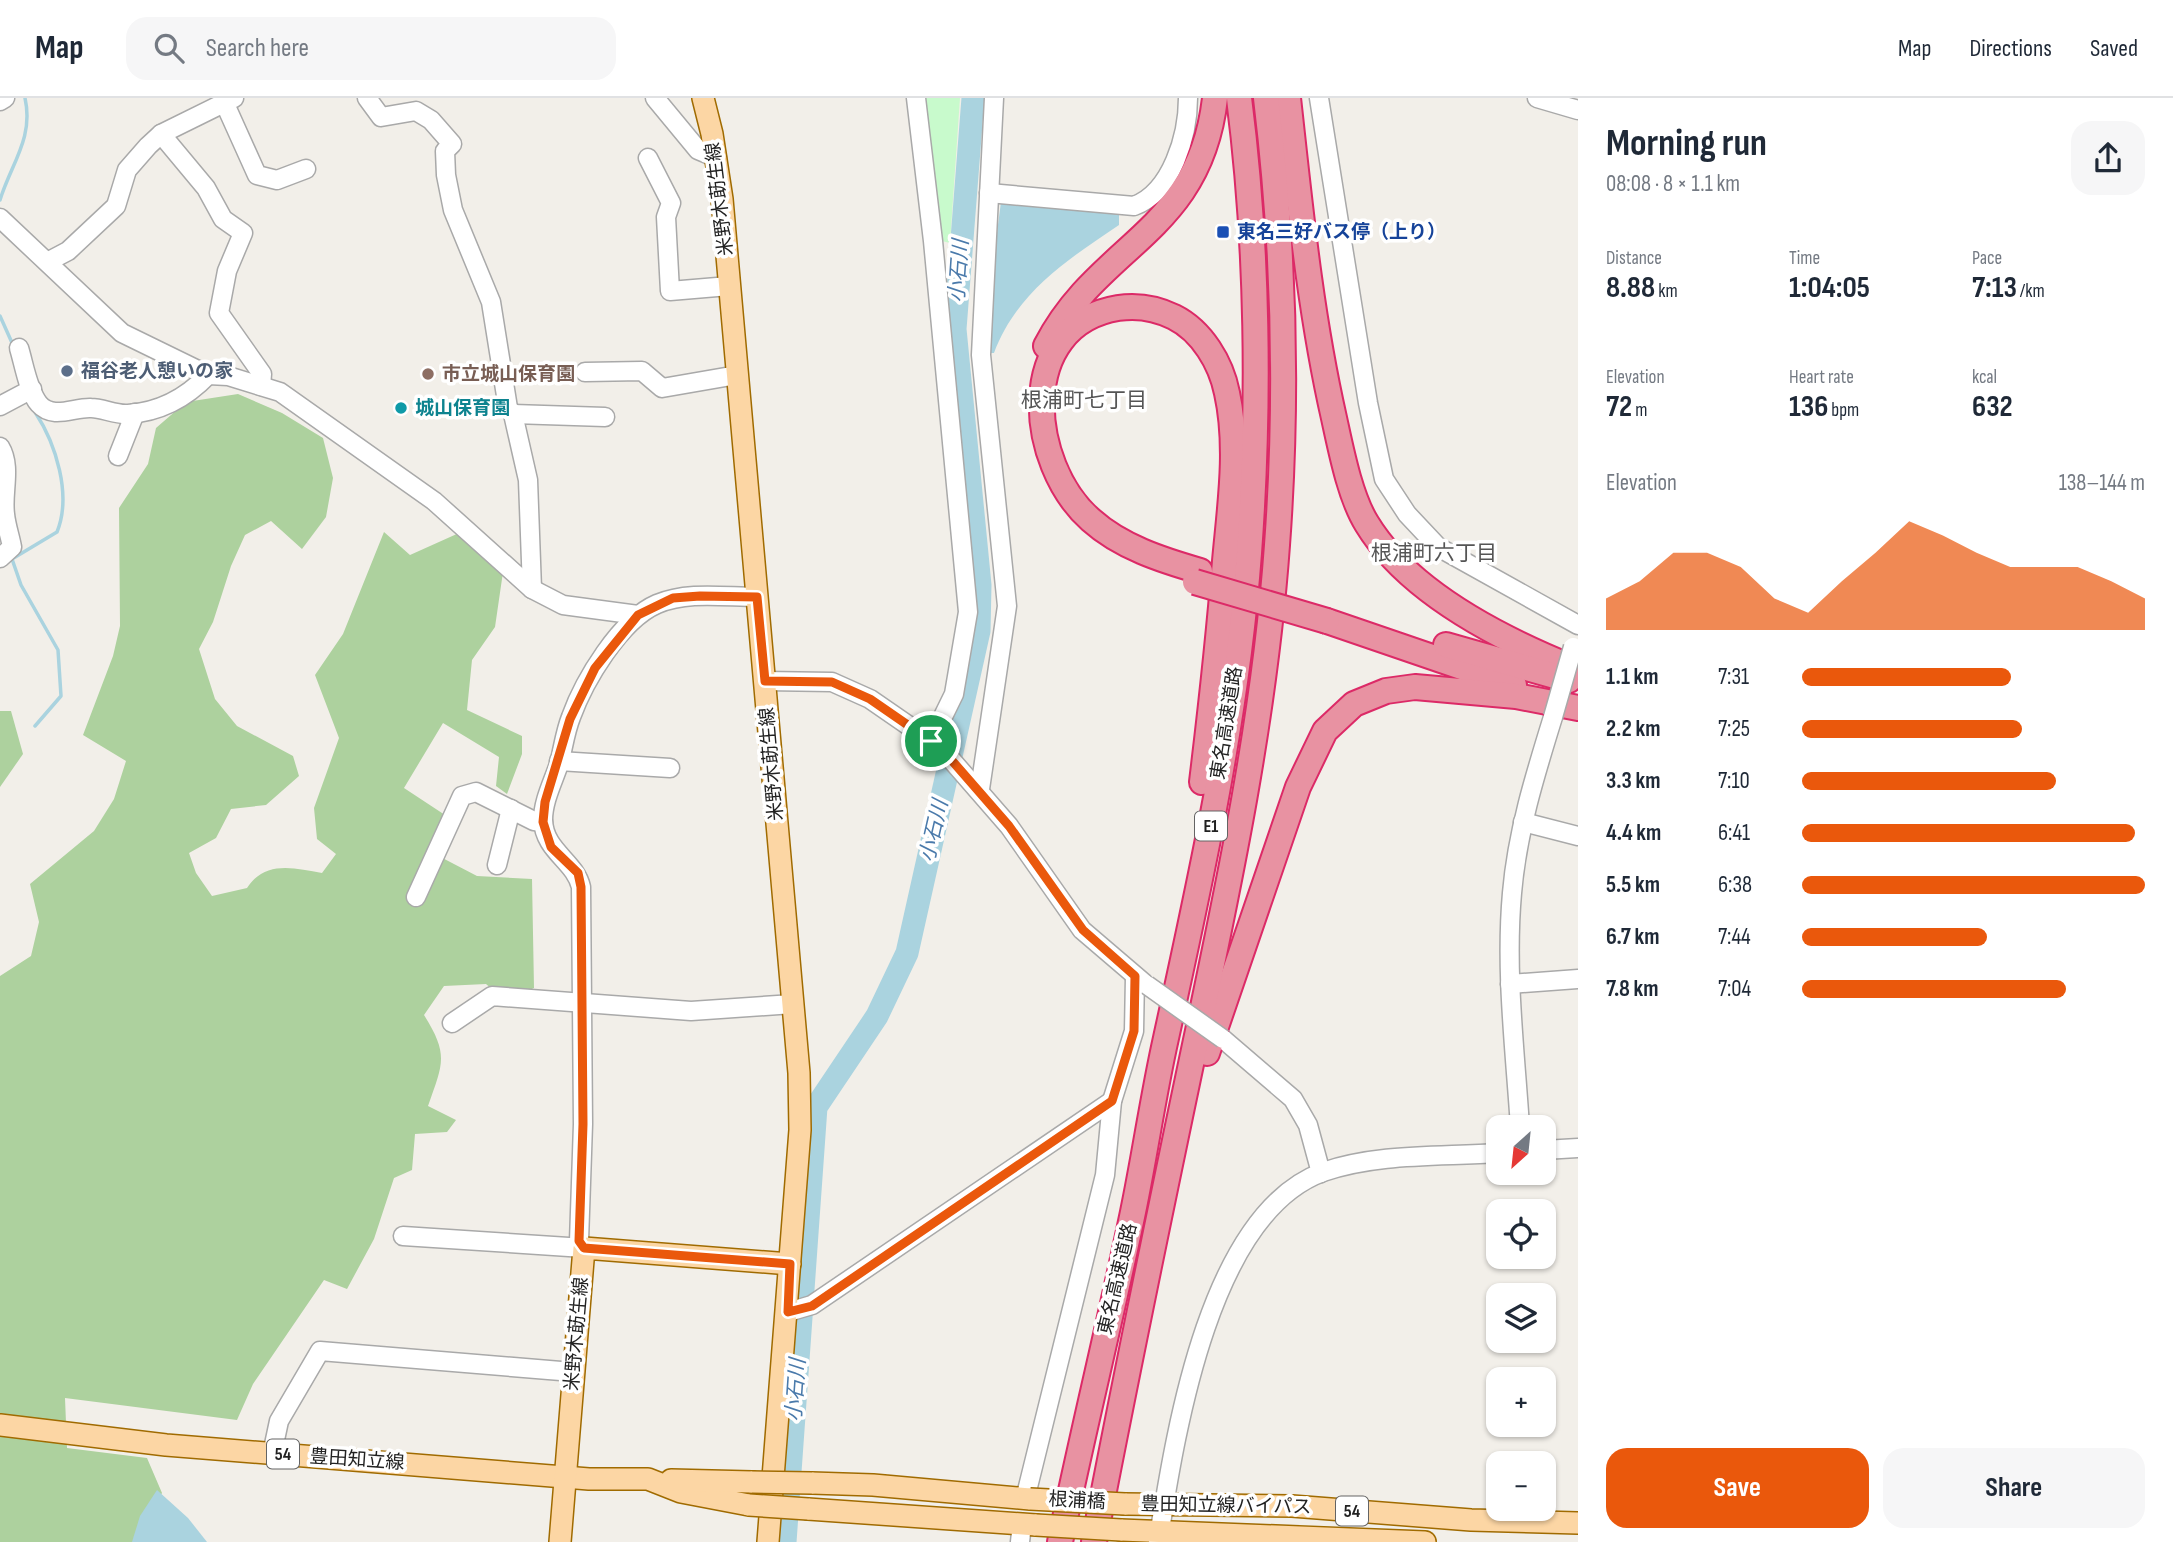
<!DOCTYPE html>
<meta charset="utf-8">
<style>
body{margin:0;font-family:"Sofia Sans Condensed","Noto Sans JP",sans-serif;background:#f6f6f7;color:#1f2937;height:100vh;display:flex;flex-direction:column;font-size:26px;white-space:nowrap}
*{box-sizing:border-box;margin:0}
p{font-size:23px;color:#747a83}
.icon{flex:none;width:38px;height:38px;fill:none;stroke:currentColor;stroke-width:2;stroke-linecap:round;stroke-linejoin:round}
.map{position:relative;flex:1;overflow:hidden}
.details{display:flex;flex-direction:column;background:#fff;width:595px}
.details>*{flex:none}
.needle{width:46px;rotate:207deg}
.controls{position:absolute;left:1486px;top:1017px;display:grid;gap:14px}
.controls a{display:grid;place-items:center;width:70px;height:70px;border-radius:14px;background:#fff;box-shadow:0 2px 5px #0004;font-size:35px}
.pin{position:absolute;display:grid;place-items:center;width:60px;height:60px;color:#fff;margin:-30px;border:4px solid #fff;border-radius:50%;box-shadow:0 2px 7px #0007}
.round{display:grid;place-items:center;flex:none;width:74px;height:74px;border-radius:21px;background:#f6f6f7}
.summary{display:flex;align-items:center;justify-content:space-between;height:119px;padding:0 28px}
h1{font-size:38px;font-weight:700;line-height:52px}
.stats{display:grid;grid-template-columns:repeat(3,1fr);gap:10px;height:119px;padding:7px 28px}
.stats div{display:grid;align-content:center}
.stats b{font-size:30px;font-weight:700}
.stats small{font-size:19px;font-weight:400}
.stats p{font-size:19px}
.chart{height:196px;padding:14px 28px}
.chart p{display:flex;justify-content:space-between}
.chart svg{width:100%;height:126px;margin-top:7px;fill:#ea580c;opacity:.7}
.action{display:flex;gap:14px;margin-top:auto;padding:14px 28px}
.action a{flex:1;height:80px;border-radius:21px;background:#ea580c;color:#fff;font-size:28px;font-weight:700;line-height:80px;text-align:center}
.action a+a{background:#f6f6f7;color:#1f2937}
ul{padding:0 28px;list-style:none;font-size:23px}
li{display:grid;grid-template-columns:112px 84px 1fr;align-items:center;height:52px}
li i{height:18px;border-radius:9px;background:#ea580c}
header{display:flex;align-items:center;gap:42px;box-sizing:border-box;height:98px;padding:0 35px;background:#fff;border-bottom:2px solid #e0e1e3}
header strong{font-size:33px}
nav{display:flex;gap:38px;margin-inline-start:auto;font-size:24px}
.search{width:490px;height:63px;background:#f6f6f7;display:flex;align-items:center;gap:18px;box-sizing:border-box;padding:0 24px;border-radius:21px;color:#747a83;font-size:26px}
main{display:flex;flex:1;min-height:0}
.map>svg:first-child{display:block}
.forest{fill:#add19e}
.park{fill:#c8facc}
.water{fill:#aad3df}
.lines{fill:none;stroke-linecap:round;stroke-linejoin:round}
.stream{stroke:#aad3df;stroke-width:3.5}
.river{stroke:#aad3df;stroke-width:23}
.minor-casing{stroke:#a9a9a9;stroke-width:21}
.major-casing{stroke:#a06b00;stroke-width:24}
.highway-casing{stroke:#dc2a67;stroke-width:28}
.minor{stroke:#fff;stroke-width:18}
.major{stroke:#fcd6a4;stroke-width:21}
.highway{stroke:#e892a2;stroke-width:24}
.minor-bridge-casing{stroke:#a9a9a9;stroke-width:21;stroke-linecap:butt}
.major-bridge-casing{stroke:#a06b00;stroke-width:24;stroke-linecap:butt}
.highway-bridge-casing{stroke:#dc2a67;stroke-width:28;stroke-linecap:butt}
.minor-bridge{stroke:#fff;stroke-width:18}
.major-bridge{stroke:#fcd6a4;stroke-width:21}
.highway-bridge{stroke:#e892a2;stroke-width:24}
.route-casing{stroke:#fff;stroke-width:14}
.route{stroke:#ea580c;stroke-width:9}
.transit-dot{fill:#1a4fb4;stroke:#fff;stroke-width:2.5}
.service-dot{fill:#5c6f8a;stroke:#fff;stroke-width:2.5}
.education-dot{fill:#8d6e63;stroke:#fff;stroke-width:2.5}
.culture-dot{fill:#0f9aa8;stroke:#fff;stroke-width:2.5}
.labels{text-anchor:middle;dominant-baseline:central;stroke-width:7;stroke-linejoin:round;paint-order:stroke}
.shield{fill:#fff;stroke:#646464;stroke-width:2}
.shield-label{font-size:18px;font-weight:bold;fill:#222}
.street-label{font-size:19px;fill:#222;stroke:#fff}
.transit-label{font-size:19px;font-weight:bold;fill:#164399;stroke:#fff;text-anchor:start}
.service-label{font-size:19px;font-weight:bold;fill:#4e5e75;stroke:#fff;text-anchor:start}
.education-label{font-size:19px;font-weight:bold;fill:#785e54;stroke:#fff;text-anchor:start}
.culture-label{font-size:19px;font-weight:bold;fill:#0d838f;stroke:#fff;text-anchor:start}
.water-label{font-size:21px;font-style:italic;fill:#4a7aab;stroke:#fff}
.neighbourhood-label{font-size:21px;fill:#555;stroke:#fff}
</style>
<header>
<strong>Map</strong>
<div class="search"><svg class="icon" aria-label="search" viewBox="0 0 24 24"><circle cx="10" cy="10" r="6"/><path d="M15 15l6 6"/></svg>Search here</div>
<nav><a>Map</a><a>Directions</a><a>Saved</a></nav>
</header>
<main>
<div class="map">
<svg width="1578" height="1444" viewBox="0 0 1578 1444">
<rect width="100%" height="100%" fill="#f2efe9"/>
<g class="forest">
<path d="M 238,296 L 282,315 L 323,340 L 333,380 L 326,419 L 302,451 L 271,423 L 245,437 L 231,468 L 213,524 L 199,551 L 215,601 L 237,628 L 293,658 L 299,678 L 266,707 L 231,711 L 216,740 L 189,755 L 196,775 L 212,798 L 247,790 C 265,762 294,770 322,775 L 336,756 L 317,741 L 314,710 L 339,640 L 315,577 L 343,536 L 384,434 L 410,457 L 459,435 L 503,474 L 495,529 L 472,562 L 467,612 L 522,638 L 522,656 L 507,696 L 496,688 L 499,659 L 443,625 L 404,690 L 445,717 L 429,753 L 477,778 L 532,781 L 534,890 L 506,903 L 486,886 L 444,888 L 424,917 C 449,957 443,965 428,1008 L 456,1022 L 447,1034 L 415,1036 L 412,1072 L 394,1080 L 374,1141 L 347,1191 L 324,1182 L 253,1286 L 237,1322 L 65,1300 L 67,1350 L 147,1360 L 162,1395 L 134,1444 L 0,1444 L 0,878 L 31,858 L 39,824 L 30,786 L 94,733 L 114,701 L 126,663 L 83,637 L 113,558 L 120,528 L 119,410 L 148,366 L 156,330 L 186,304 Z"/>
<path d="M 0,613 L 11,613 L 23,656 L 0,689 Z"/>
</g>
<path class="park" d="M 920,0 L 960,0 L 950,145 L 938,142 Z"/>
<g class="water">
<path d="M 1001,104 L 1119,115 L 1119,127 C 1067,162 1017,194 994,255 L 989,255 L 990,188 Z"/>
<path d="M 157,1392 L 188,1420 L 207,1444 L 132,1444 L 140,1418 Z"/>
</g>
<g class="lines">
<g class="stream">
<path d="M 0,102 C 11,66 34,40 25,0"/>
<path d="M 0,218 L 13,247"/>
<path d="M 35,628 L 61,598 L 58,552 L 21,487 L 12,461 L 57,434 C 72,397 56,346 35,314"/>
</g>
<path class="river" d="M 785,1444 L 816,1009 L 877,918 L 907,855 L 979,533 L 980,487 L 955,231 L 973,0"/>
<defs>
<g id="minor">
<path d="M 367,0 L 381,19 L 416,13 L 431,22 L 452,46 L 445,53 L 446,77 L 453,112 L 491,204 L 508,310 L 513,316 L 528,382 L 532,491"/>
<path d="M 655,0 L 698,52 L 717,60"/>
<path d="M 916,0 L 933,143 L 968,514 L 954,596 L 931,643"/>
<path d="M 1319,0 L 1368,305 L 1384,381 L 1407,416 L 1438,449 L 1578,527"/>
<path d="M 1537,0 L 1578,12"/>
<path d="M 0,3 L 5,0"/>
<path d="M 225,6 L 257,77 L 277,82 L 306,71"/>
<path d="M 161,36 L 206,90 L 223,121 L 243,135 L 227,173 L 219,215 L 262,276 L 261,288"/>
<path d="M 648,60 L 671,105 L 666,119 L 670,193 L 729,188"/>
<path d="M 989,95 L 1134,108 C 1172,94 1188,37 1188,0"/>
<path d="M 0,120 L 122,235 L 208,277 L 228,278 L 280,294 L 434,403 L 532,491 L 563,507 L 638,517"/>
<path d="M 49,163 L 68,153 L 116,108 L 127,72 L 148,48 L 161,36 L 234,0"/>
<path d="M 19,250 C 24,266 28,293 39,306 C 53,322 74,309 91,310 C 103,310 115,317 128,316 C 160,314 186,300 208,277"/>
<path d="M 585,274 L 642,273 L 662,290 L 737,277"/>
<path d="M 0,308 L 32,291"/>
<path d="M 513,316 L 605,319"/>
<path d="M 0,349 C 12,369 2,394 5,416 C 6,427 10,438 12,449 L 0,460"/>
<path d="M 118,358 L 135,315"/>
<path d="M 765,583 L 832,584 L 870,601 L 941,650 L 1009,728 L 1082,832 L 1144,885"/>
<path d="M 559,663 L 670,670"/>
<path d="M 980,691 L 1007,508 L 981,257 L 994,0"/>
<path d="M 1523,724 L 1578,738"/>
<path d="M 497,767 L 511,711"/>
<path d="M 416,799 L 462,698 L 476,694 L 534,723 L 543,724"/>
<path d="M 1510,886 L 1578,881"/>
<path d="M 452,925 L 492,898 L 691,913 L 793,906"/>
<path d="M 1223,941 L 1293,1001 L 1308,1027 L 1321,1075"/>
<path d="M 1520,1029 C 1515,951 1505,873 1512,795 C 1517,735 1535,677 1553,619"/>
<path d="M 1544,1052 L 1578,1050"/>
<path d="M 403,1138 L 584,1150"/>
<path d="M 584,1150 L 579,1143 L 583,1026 L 581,789 C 575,763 544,753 543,722 C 543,703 553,684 559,666 C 563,651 565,634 571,619 C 584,583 620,522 657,506 C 688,493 724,499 757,499"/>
<path d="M 788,1214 L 812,1207 L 1112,1003"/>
<path d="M 272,1356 L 279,1323 L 320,1253 L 573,1274"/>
<path d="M 1025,1401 L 1105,1077 L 1112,1003 L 1134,933 L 1135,878"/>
<path d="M 1020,1444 L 1022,1426"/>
<path d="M 1158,1444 C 1175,1338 1208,1116 1323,1074 C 1378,1055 1441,1059 1498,1055"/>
</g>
<g id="major">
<path d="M 703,0 L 712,36 L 722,101 L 799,975 L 800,1032 L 768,1444"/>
<path d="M 0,1327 L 166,1347 L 589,1381 L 648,1381 L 681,1394 L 749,1407"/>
<path d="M 671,1382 L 752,1384"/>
<path d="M 812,1385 L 873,1387 L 1030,1401"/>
<path d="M 1125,1406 L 1292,1408 L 1471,1422 L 1578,1425"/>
<path d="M 808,1411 L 1036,1427"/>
<path d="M 1121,1432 L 1425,1444"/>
<path d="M 560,1444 L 584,1150 L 790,1166"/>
</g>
<g id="highway">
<path d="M 1288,0 C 1300,108 1310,214 1334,320 C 1341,352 1350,399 1367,426 C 1409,495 1505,543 1578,572"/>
<path d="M 1046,248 C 1099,145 1200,135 1215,0"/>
<path d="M 1200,473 C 1162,462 1121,449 1091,422 C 1027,366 1015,227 1118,210 C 1138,207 1156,210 1174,219 C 1202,233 1221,265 1227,295 C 1239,349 1230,408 1225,463 C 1219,537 1211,610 1202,684"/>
<path d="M 1327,523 L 1514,587"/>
<path d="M 1446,547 L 1569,582"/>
<path d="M 1207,955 L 1298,689 L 1325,633 L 1354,606 L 1386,593 L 1415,589 L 1516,598 L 1578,610"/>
<path d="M 1060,1444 C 1083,1333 1110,1224 1133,1114 C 1145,1056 1153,998 1166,940 C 1201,780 1237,619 1249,455 C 1260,307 1258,147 1239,0"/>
<path d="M 1094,1444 C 1126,1278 1160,1113 1195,947 C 1230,782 1265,616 1277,447 C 1288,299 1284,148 1266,0"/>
</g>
</defs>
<use href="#minor" class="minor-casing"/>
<use href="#major" class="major-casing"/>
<use href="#highway" class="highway-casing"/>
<use href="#minor" class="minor"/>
<use href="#major" class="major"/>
<use href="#highway" class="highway"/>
<defs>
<g id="minor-bridge">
<path d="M 1553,619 L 1573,549"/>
<path d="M 1147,887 L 1223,941"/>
</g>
<g id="major-bridge">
<path d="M 752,1384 L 812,1385"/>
<path d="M 1030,1401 L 1125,1406"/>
<path d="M 749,1407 L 808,1411"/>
<path d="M 1036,1427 L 1121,1432"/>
</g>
<path id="highway-bridge" d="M 1195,484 L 1327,523"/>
</defs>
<use href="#minor-bridge" class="minor-bridge-casing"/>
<use href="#major-bridge" class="major-bridge-casing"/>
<use href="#highway-bridge" class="highway-bridge-casing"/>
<use href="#minor-bridge" class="minor-bridge"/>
<use href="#major-bridge" class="major-bridge"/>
<use href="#highway-bridge" class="highway-bridge"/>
</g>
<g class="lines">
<defs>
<path id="route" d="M 700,498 L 757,499 L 765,583 L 832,584 L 870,601 L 941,650 L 1009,728 L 1083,832 L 1135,878 L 1134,933 L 1112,1003 L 812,1208 L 788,1214 L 790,1166 L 584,1150 L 579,1143 L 583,1026 L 581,789 L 578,775 L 551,749 L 543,724 L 545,704 L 570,621 L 595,570 L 638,517 L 673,500 Z"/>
</defs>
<use href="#route" class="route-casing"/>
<use href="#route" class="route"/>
</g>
<rect class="transit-dot" x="1216" y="127" width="14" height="14" rx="3.5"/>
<circle class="service-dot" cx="67" cy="273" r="7"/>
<circle class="education-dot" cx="428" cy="276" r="7"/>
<circle class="culture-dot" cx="401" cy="310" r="7"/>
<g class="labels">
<g class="shield">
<rect x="1195" y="713.5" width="32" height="29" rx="5"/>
<rect x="267" y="1341.5" width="32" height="29" rx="5"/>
<rect x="1336" y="1398.5" width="32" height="29" rx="5"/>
</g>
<g class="shield-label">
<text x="1211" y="728">E1</text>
<text x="283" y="1356">54</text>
<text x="1352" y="1413">54</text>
</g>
<g class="street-label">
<text transform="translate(720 101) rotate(-97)">米野木莇生線</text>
<text transform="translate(1227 625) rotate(-81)">東名高速道路</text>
<text transform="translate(772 666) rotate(-95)">米野木莇生線</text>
<text transform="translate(1118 1181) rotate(-77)">東名高速道路</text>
<text transform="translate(577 1236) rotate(-85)">米野木莇生線</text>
<text transform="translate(357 1362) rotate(4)">豊田知立線</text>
<text transform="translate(1077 1403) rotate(3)">根浦橋</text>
<text transform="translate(1226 1408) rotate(1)">豊田知立線バイパス</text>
</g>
<g class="transit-label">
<text x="1237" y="134">東名三好バス停（上り）</text>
</g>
<g class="service-label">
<text x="81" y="273">福谷老人憩いの家</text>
</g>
<g class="education-label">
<text x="442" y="276">市立城山保育園</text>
</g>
<g class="culture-label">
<text x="415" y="310">城山保育園</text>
</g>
<g class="water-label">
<text transform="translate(959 173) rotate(-86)">小石川</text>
<text transform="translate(934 733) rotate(-77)">小石川</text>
<text transform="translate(796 1292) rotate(-86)">小石川</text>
</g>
<g class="neighbourhood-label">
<text x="1084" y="302">根浦町七丁目</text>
<text x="1434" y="455">根浦町六丁目</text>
</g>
</g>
</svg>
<div class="controls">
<a><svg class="needle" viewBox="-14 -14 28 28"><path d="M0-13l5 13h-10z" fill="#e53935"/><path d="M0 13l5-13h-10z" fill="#747a83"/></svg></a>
<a><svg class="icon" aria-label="locate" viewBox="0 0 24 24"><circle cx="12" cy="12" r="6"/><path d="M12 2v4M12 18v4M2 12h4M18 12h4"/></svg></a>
<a><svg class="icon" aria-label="layers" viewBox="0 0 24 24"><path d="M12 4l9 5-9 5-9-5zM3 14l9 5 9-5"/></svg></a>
<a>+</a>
<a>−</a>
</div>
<div class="pin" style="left:931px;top:643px;background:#1e9e55"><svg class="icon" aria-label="arrive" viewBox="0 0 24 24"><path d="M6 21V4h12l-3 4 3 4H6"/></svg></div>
</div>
<section class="details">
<div class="summary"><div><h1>Morning run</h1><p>08:08 · 8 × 1.1 km</p></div><a class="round"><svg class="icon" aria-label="share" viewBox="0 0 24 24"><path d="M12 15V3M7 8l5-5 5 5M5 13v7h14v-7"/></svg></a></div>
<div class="stats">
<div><p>Distance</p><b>8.88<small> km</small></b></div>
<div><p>Time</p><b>1:04:05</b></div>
<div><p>Pace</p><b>7:13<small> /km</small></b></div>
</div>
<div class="stats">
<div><p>Elevation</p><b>72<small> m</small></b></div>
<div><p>Heart rate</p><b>136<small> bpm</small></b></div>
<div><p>kcal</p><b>632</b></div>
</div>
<div class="chart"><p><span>Elevation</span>138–144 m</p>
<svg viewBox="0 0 160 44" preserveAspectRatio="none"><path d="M0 44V33L10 27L20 17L30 17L40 22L50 33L60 38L70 27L80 17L90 6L100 11L110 17L120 22L130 22L140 22L150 27L160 33V44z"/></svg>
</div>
<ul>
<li><b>1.1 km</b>7:31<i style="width:61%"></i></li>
<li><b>2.2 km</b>7:25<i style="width:64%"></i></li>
<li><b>3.3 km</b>7:10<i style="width:74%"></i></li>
<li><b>4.4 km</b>6:41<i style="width:97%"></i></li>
<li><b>5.5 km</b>6:38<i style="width:100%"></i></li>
<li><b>6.7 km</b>7:44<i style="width:54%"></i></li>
<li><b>7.8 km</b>7:04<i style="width:77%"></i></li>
</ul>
<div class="action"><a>Save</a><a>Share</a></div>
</section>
</main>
